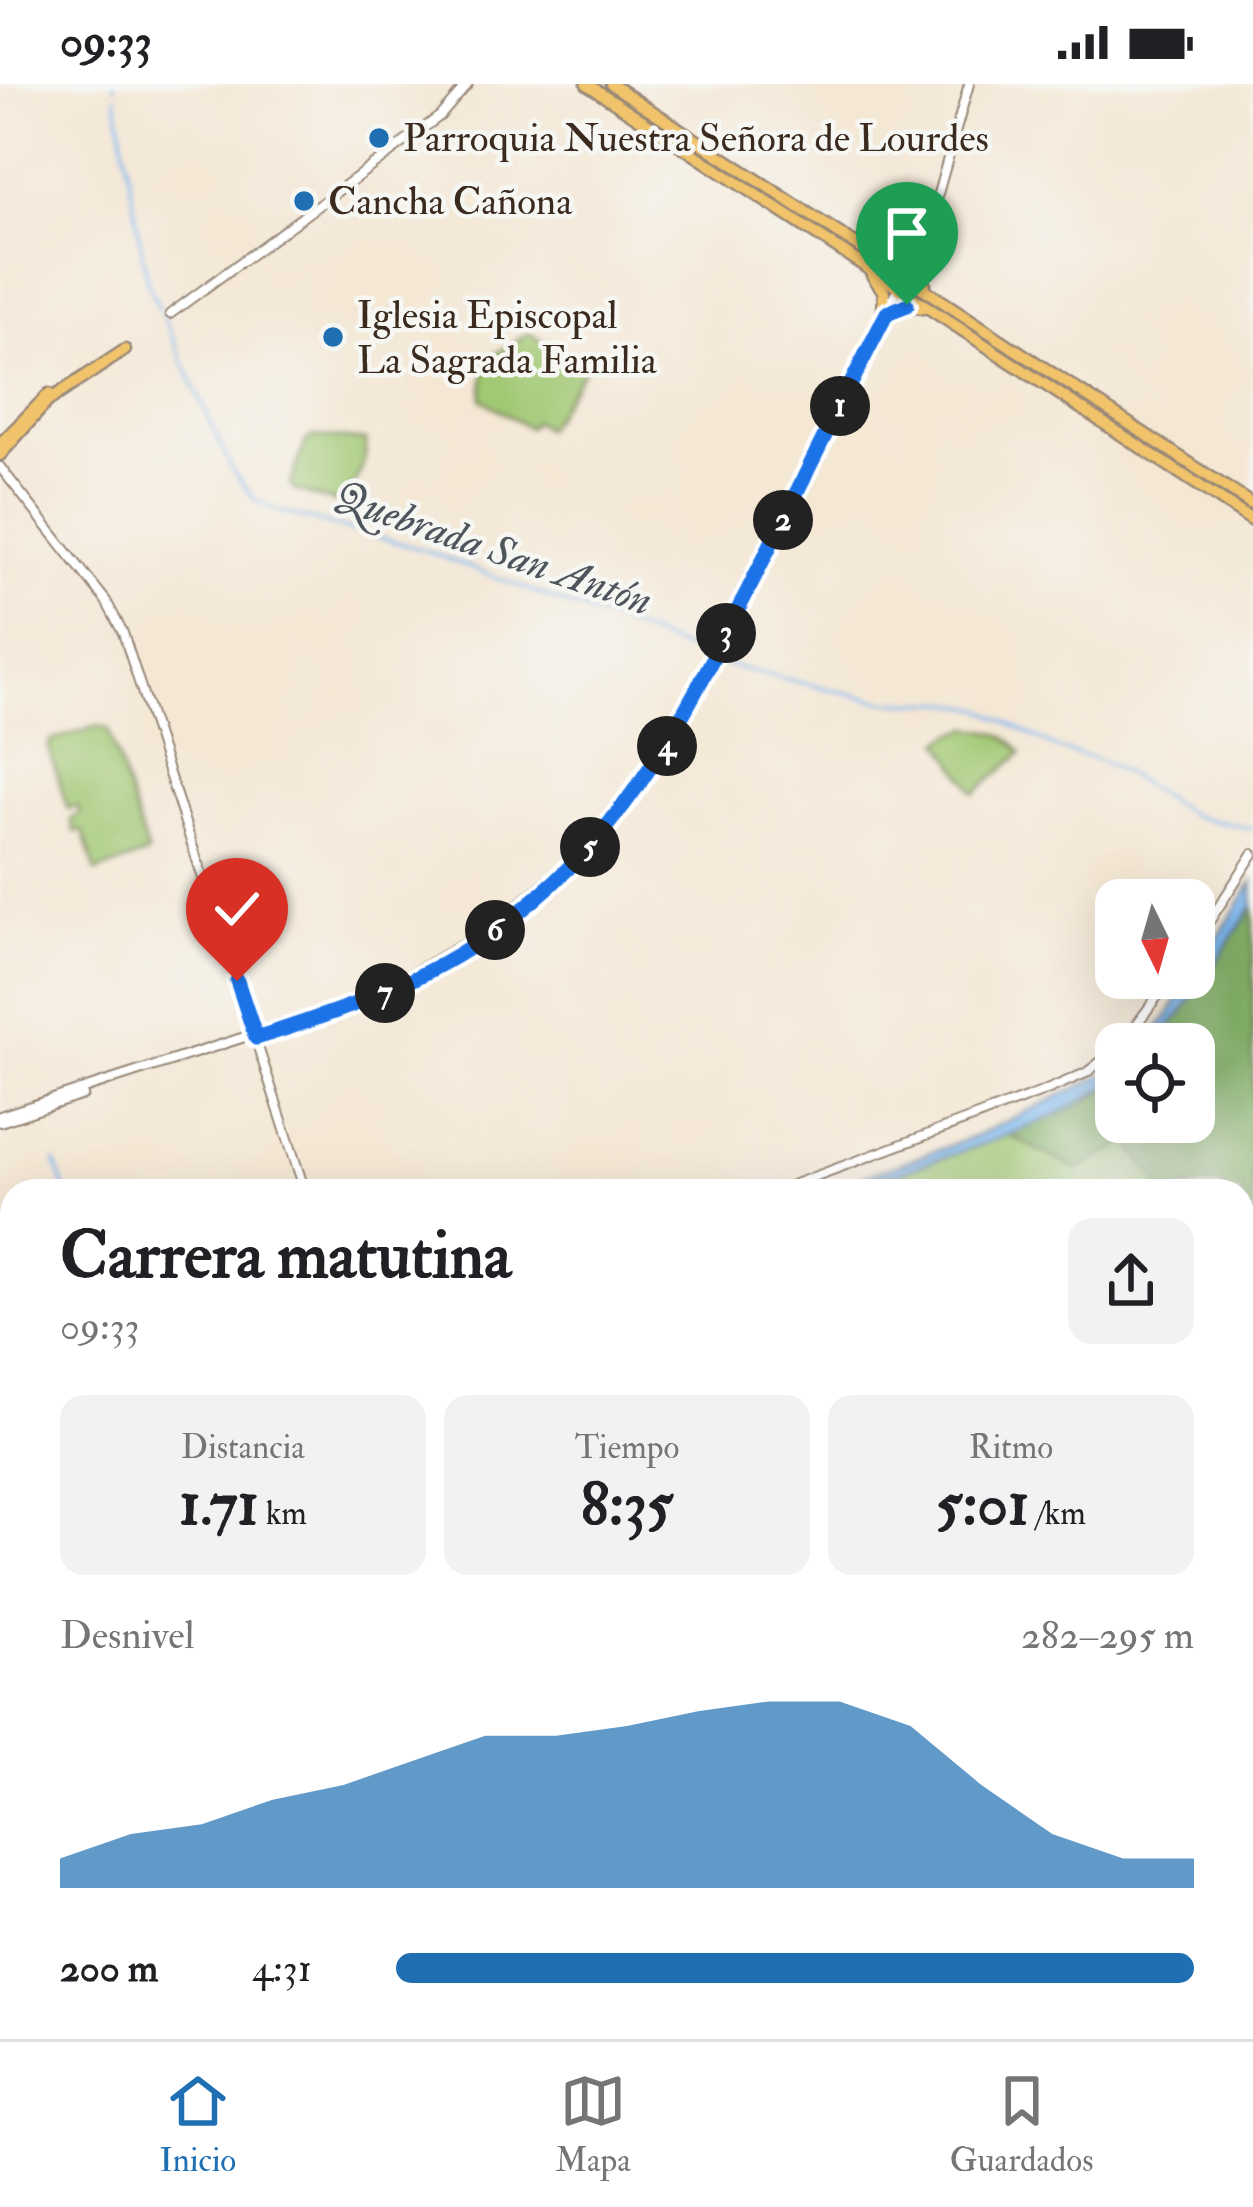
<!DOCTYPE html>
<html lang="es">
<meta charset="utf-8">
<style>
body{margin:0;font-family:"IM FELL Double Pica",serif;background:#f2f2f2;color:#202124;height:100vh;display:flex;flex-direction:column;font-size:45px;white-space:nowrap}
*{box-sizing:border-box;margin:0}
p{font-size:39px;color:#757577}
.icon{flex:none;width:66px;height:66px;fill:none;stroke:currentColor;stroke-width:2;stroke-linecap:round;stroke-linejoin:round}
.map{position:relative;flex:1;overflow:hidden}
.panel{position:absolute;left:0px;top:1095px;width:1254px;height:861px;display:flex;flex-direction:column;background:#fff;border-radius:36px 36px 0 0;box-shadow:0 12px 48px #0002}
.panel>*{flex:none}
.needle{width:78px;rotate:175deg}
.tools{position:absolute;left:1095px;top:795px;display:grid;gap:24px}
.tools a{display:grid;place-items:center;width:120px;height:120px;border-radius:24px;background:#fff;box-shadow:0 12px 48px #0002;font-size:60px}
.pin{position:absolute;display:grid;place-items:center;width:102px;height:102px;color:#fff;margin:-123px -51px;border-radius:50% 50% 50% 0;rotate:-45deg;box-shadow:0 0 12px #0007}
.pin .icon{rotate:45deg}
.km{position:absolute;width:60px;height:60px;margin:-30px;border-radius:50%;background:#222;color:#fff;font-size:33px;line-height:60px;text-align:center}
.round{display:grid;place-items:center;flex:none;width:126px;height:126px;border-radius:24px;background:#f2f2f2}
.head{display:flex;align-items:center;justify-content:space-between;height:204px;padding:0 60px}
h1{font-size:66px;font-weight:700;line-height:90px}
.stats{display:grid;grid-template-columns:repeat(3,1fr);gap:18px;height:204px;padding:12px 60px}
.stats div{display:grid;align-content:center;border-radius:24px;background:#f2f2f2;text-align:center}
.stats b{font-size:60px;font-weight:700}
.stats small{font-size:33px;font-weight:400}
.stats p{font-size:33px}
.chart{height:336px;padding:24px 60px}
.chart p{display:flex;justify-content:space-between}
.chart svg{width:100%;height:216px;margin-top:12px;fill:#1f6fb2;opacity:.7}
ul{padding:0 60px;list-style:none;font-size:39px}
li{display:grid;grid-template-columns:192px 144px 1fr;align-items:center;height:90px}
li i{height:30px;border-radius:15px;background:#1f6fb2}
.status{display:flex;justify-content:space-between;align-items:center;height:84px;padding:0 60px;background:#fff;direction:ltr}
.status svg{height:33px;fill:currentColor}
.dock{display:flex;justify-content:space-around;align-items:center;height:168px;border-top:3px solid #e0e0e0;background:#fff;font-size:33px;color:#757577}
.dock a{display:grid;justify-items:center;gap:6px}
.dock .active{color:#1f6fb2}
.map>svg:first-child{display:block}
.green{fill:#a1c873;stroke:#6e7948;stroke-width:3}
.forest{fill:#80ac65;stroke:#5e6b42;stroke-width:3}
.water{fill:#7db8ef;stroke:#5c7186;stroke-width:3}
.lines{fill:none;stroke-linecap:round;stroke-linejoin:round}
.stream{stroke:#7db8ef;stroke-width:3}
.minor-casing{stroke:#988879;stroke-width:12}
.major-casing{stroke:#988879;stroke-width:15}
.highway-casing{stroke:#988879;stroke-width:18}
.minor{stroke:#fff;stroke-width:8}
.major{stroke:#f1c36a;stroke-width:10}
.highway{stroke:#f1c36a;stroke-width:14}
.route-casing{stroke:#fff;stroke-width:24}
.route{stroke:#1a73e8;stroke-width:15}
.poi-dot{fill:#1f6fb2;stroke:#f6f6f2;stroke-width:4.5}
.labels{text-anchor:middle;dominant-baseline:central;stroke-width:9;stroke-linejoin:round;paint-order:stroke}
.poi-label{font-size:39px;fill:#3b2a1e;stroke:#f6f6f2;text-anchor:start}
.water-label{font-size:42px;font-style:italic;fill:#4f555d;stroke:#f6f6f2}
</style>
<div class="status"><b>09:33</b><svg viewBox="0 0 49 12"><path d="M0 12V9h3v3zM5 12V6h3v6zM10 12V3h3v9zM15 12V0h3v12zM26 1h20v11H26zM47 4h2v5h-2z"/></svg></div>
<div class="map">
<svg width="1253" height="1955" viewBox="0 0 1253 1955">
<rect width="100%" height="100%" fill="#f6f6f2"/>
<filter id="ink" filterUnits="userSpaceOnUse"><feTurbulence type="fractalNoise" baseFrequency=".00833" numOctaves="2"/><feDisplacementMap in="SourceGraphic" scale="24" xChannelSelector="R" yChannelSelector="G"/><feConvolveMatrix kernelMatrix="1 2 1 2 8 2 1 2 1" color-interpolation-filters="sRGB"/></filter>
<filter id="wash" filterUnits="userSpaceOnUse"><feTurbulence type="fractalNoise" baseFrequency=".004" numOctaves="4" result="noise"/><feDisplacementMap in="SourceGraphic" scale="48" xChannelSelector="R" yChannelSelector="G"/><feGaussianBlur stdDeviation="2.7" result="paint"/><feColorMatrix in="noise" values="0 0 0 0 0 0 0 0 0 0 0 0 0 0 0 0 0 1.4 0 .05"/><feComposite in="paint" operator="in"/></filter>
<g filter="url(#wash)">
<rect width="100%" height="100%" fill="#f4e7d4"/>
<g class="green">
<path d="M 529,249 L 585,284 L 545,345 L 534,337 L 528,344 L 482,315 L 486,276 Z"/>
<path d="M 313,352 L 366,357 C 368,381 354,405 336,419 L 294,406 L 290,401 L 306,357 Z"/>
<path d="M 97,642 L 108,645 L 148,770 L 96,788 L 83,747 L 75,748 L 71,736 L 80,729 L 77,722 L 68,725 L 48,662 L 51,657 Z"/>
<path d="M 970,644 C 992,646 1010,651 1022,669 L 975,709 L 941,658 L 954,649 Z"/>
<path d="M 1007,1050 L 1078,1086 L 1128,1057 L 1164,1107 L 846,1107 Z"/>
<path d="M 1242,1148 L 1253,1159 L 1253,1512 L 1242,1515 Z"/>
</g>
<g class="forest">
<path d="M 1253,822 L 1253,1159 L 1242,1148 L 1242,1107 L 1225,1107 L 1222,1101 L 1164,1107 L 1128,1057 L 1078,1086 L 1007,1050 L 1095,1012 L 1116,997 L 1116,1038 L 1194,1038 L 1194,960 L 1153,960 L 1182,929 Z"/>
<path d="M 12,1794 L 12,1944 L 49,1944 L 42,1955 L 0,1955 L 0,1798 Z"/>
</g>
<g class="water">
<path d="M 1253,798 L 1253,822 L 1182,929 L 1153,960 L 1142,960 L 1166,935 Z"/>
<path d="M 1116,985 L 1116,997 C 1037,1051 935,1073 846,1107 L 824,1107 L 971,1054 Z"/>
</g>
<g class="lines">
<g class="stream">
<path d="M 114,0 L 115,3"/>
<path d="M 116,12 L 147,197 L 232,386 L 255,416 L 282,428 L 421,465 L 730,582 L 886,618 L 952,619 L 982,625 L 1060,666 L 1096,675 L 1121,687 L 1193,732 L 1253,745"/>
<path d="M 55,1078 L 66,1107"/>
<path d="M 1242,1724 L 1253,1723"/>
</g>
</g>
</g>
<g filter="url(#ink)">
<g class="lines">
<defs>
<g id="minor">
<path d="M 170,230 L 440,32 L 468,0"/>
<path d="M 0,383 L 106,517 L 123,549 L 305,1107"/>
<path d="M 1194,861 L 1253,770"/>
<path d="M 1122,960 L 1171,894"/>
<path d="M 0,1032 L 322,928 L 393,900 L 485,848 L 568,780 L 625,716 L 667,655 L 883,227 L 899,204 L 937,113 L 969,0"/>
<path d="M 0,1038 L 83,1011"/>
<path d="M 776,1107 L 1042,1008 L 1086,989 L 1116,966"/>
<path d="M 0,1470 L 12,1499"/>
<path d="M 0,1710 L 12,1706"/>
<path d="M 198,1944 L 220,1955"/>
<path d="M 302,1944 L 351,1955"/>
</g>
<g id="major">
<path d="M 587,0 L 1253,437"/>
<path d="M 611,0 L 1253,421"/>
<path d="M 880,172 L 896,175 L 911,170"/>
<path d="M 915,172 L 914,187 L 925,201"/>
<path d="M 872,191 L 884,208 L 883,227"/>
<path d="M 887,229 L 902,221 L 923,224"/>
<path d="M 0,360 L 49,310"/>
<path d="M 0,371 L 48,317 L 125,266"/>
</g>
<g id="highway">
<path d="M 0,1418 L 12,1446"/>
<path d="M 0,1447 L 12,1477"/>
<path d="M 237,1944 L 265,1955"/>
<path d="M 266,1944 L 310,1955"/>
</g>
</defs>
<use href="#minor" class="minor-casing"/>
<use href="#major" class="major-casing"/>
<use href="#highway" class="highway-casing"/>
<use href="#minor" class="minor"/>
<use href="#major" class="major"/>
<use href="#highway" class="highway"/>
</g>
</g>
<g class="lines" filter="url(#ink)">
<defs>
<path id="route" d="M 237,897 L 256,954 C 335,929 412,903 481,856 C 621,762 679,643 752,498 C 797,408 841,318 887,229 L 907,221"/>
</defs>
<use href="#route" class="route-casing"/>
<use href="#route" class="route"/>
</g>
<g class="poi-dot">
<circle cx="379" cy="54" r="12"/>
<circle cx="304" cy="117" r="12"/>
<circle cx="333" cy="253" r="12"/>
</g>
<g class="labels">
<g class="poi-label">
<text x="403" y="54">Parroquia Nuestra Señora de Lourdes</text>
<text x="328" y="117">Cancha Cañona</text>
<text x="357" y="231">Iglesia Episcopal<tspan x="357" dy="45">La Sagrada Familia</tspan></text>
</g>
<g class="water-label">
<text transform="translate(493 465) rotate(19)">Quebrada San Antón</text>
</g>
</g>
</svg>
<div class="tools">
<a><svg class="needle" viewBox="-14 -14 28 28"><path d="M0-13l5 13h-10z" fill="#e53935"/><path d="M0 13l5-13h-10z" fill="#757577"/></svg></a>
<a><svg class="icon" aria-label="locate" viewBox="0 0 24 24"><circle cx="12" cy="12" r="6"/><path d="M12 2v4M12 18v4M2 12h4M18 12h4"/></svg></a>
</div>
<div class="pin" style="left:907px;top:221px;background:#1e9e55"><svg class="icon" aria-label="arrive" viewBox="0 0 24 24"><path d="M6 21V4h12l-3 4 3 4H6"/></svg></div>
<div class="pin" style="left:237px;top:897px;background:#d93025"><svg class="icon" aria-label="check" viewBox="0 0 24 24"><path d="M5 12l5 5 9-10"/></svg></div>
<b class="km" style="left:840px;top:322px">1</b>
<b class="km" style="left:783px;top:436px">2</b>
<b class="km" style="left:726px;top:549px">3</b>
<b class="km" style="left:667px;top:662px">4</b>
<b class="km" style="left:590px;top:763px">5</b>
<b class="km" style="left:495px;top:846px">6</b>
<b class="km" style="left:385px;top:909px">7</b>
<section class="panel">
<div class="head"><div><h1>Carrera matutina</h1><p>09:33</p></div><a class="round"><svg class="icon" aria-label="share" viewBox="0 0 24 24"><path d="M12 15V3M7 8l5-5 5 5M5 13v7h14v-7"/></svg></a></div>
<div class="stats">
<div><p>Distancia</p><b>1.71<small> km</small></b></div>
<div><p>Tiempo</p><b>8:35</b></div>
<div><p>Ritmo</p><b>5:01<small> /km</small></b></div>
</div>
<div class="chart"><p><span>Desnivel</span>282–295 m</p>
<svg viewBox="0 0 160 44" preserveAspectRatio="none"><path d="M0 44V38L10 33L20 31L30 26L40 23L50 18L60 13L70 13L80 11L90 8L100 6L110 6L120 11L130 23L140 33L150 38L160 38V44z"/></svg>
</div>
<ul>
<li><b>200 m</b>4:31<i style="width:100%"></i></li>
</ul>
</section>
</div>
<nav class="dock">
<a class="active"><svg class="icon" aria-label="home" viewBox="0 0 24 24"><path d="M3 11l9-7 9 7M6 9v11h12V9"/></svg>Inicio</a>
<a><svg class="icon" aria-label="map" viewBox="0 0 24 24"><path d="M3 6l6-2 6 2 6-2v14l-6 2-6-2-6 2zM9 4v14M15 6v14"/></svg>Mapa</a>
<a><svg class="icon" aria-label="saved" viewBox="0 0 24 24"><path d="M7 4h10v16l-5-4-5 4z"/></svg>Guardados</a>
</nav>
